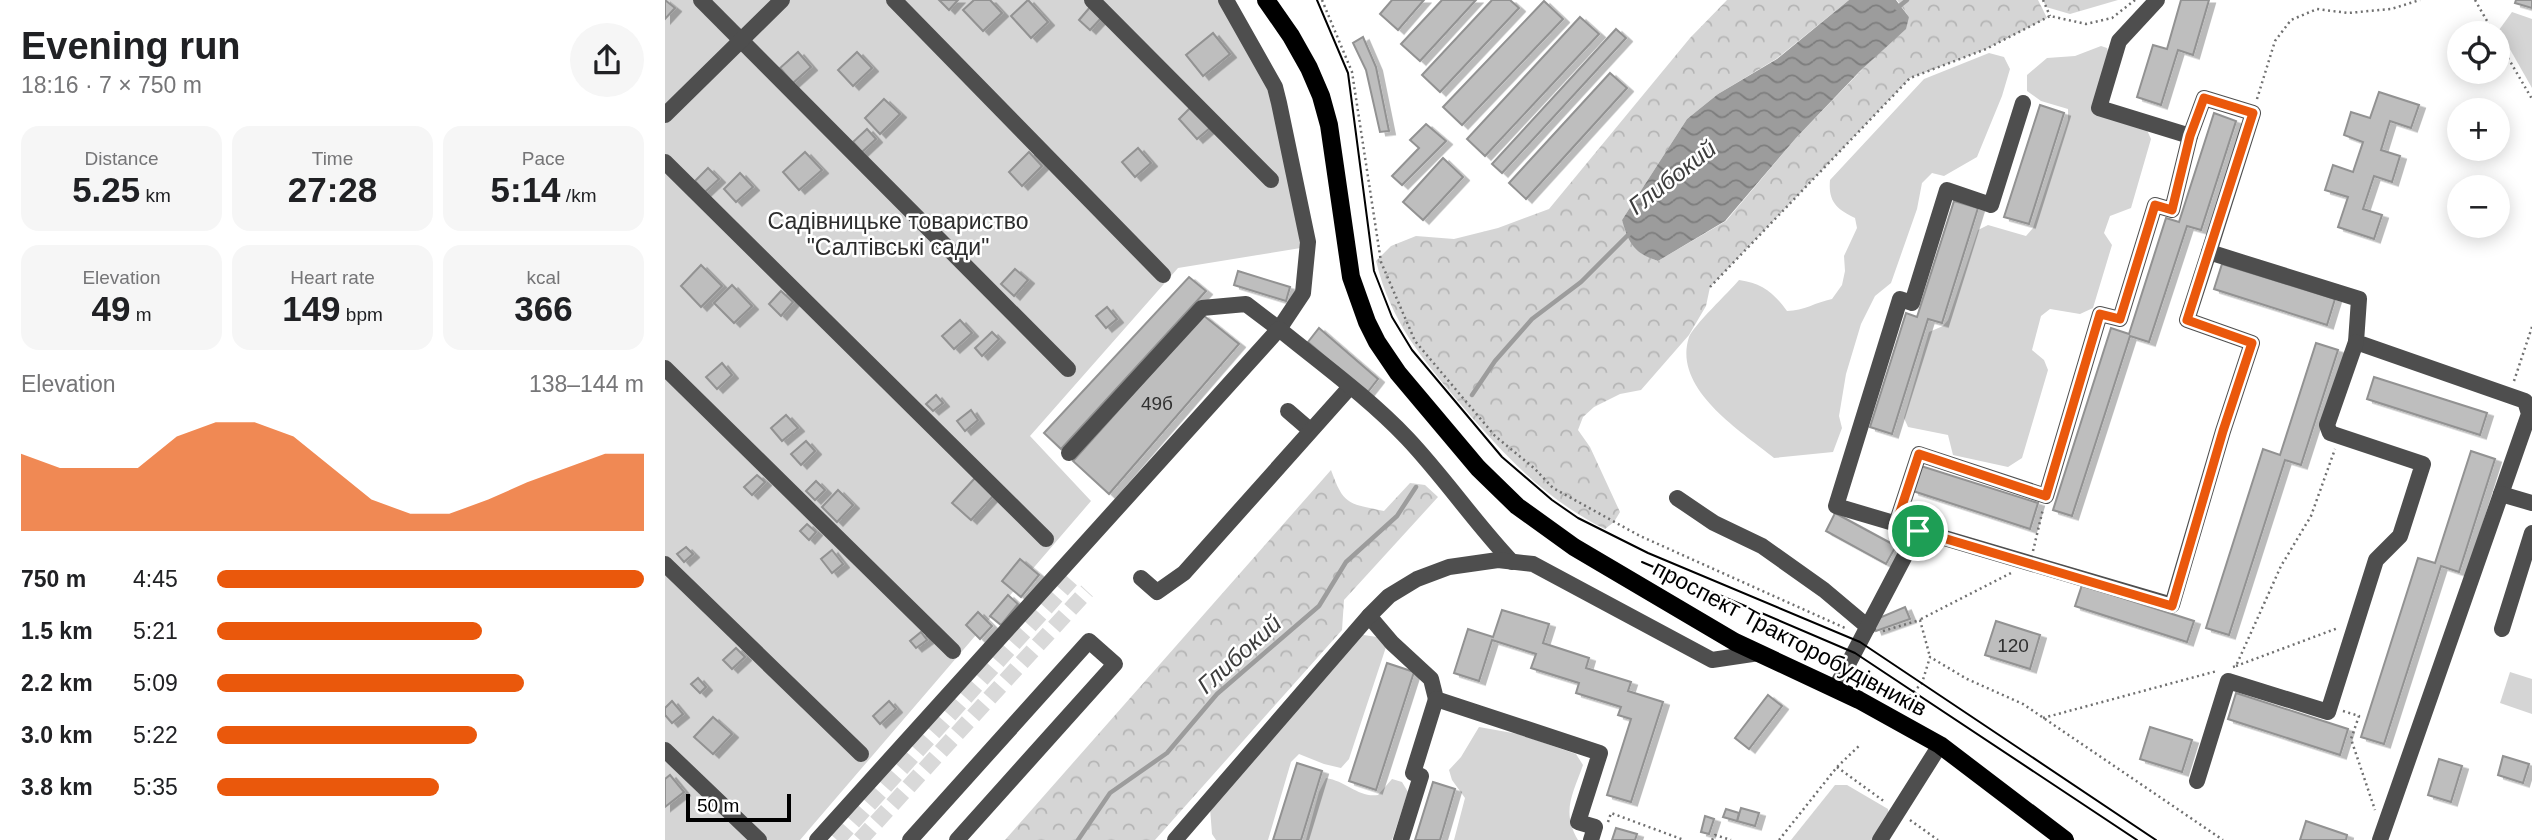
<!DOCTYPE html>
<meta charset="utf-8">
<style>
body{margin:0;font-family:Arial,sans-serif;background:#f6f6f6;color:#202124;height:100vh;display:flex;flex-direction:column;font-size:26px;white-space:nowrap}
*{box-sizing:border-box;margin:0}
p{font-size:23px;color:#757577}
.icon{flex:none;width:38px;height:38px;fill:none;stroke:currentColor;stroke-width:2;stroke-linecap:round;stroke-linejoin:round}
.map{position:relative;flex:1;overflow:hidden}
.details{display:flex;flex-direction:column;background:#fff;width:665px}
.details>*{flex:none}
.tools{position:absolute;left:1782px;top:21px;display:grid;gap:14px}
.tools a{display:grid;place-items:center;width:63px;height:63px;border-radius:50%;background:#fff;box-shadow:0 4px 18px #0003;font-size:35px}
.scale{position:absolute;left:21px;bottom:18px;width:105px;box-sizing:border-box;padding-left:7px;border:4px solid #000;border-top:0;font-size:19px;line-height:24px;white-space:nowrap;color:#000;-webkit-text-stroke:5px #fff;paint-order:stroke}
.pin{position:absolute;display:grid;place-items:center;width:60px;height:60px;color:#fff;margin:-30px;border:4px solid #fff;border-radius:50%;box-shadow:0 2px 7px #0007}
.round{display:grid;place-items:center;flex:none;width:74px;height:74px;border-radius:37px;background:#f6f6f6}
.head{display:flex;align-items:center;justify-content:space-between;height:119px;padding:0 21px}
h1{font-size:38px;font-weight:600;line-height:52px}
.figures{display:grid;grid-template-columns:repeat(3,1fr);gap:10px;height:119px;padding:7px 21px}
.figures div{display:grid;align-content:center;border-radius:18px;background:#f6f6f6;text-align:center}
.figures b{font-size:35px;font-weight:600}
.figures small{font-size:19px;font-weight:400}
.figures p{font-size:19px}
.chart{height:196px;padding:14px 21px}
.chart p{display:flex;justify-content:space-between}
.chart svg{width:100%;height:126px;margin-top:7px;fill:#ea580c;opacity:.7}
ul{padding:0 21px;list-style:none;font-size:23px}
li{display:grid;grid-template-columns:112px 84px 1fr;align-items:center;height:52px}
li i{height:18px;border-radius:9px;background:#ea580c}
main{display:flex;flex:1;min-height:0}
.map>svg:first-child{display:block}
.forest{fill:url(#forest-crowns)}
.garden{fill:#d5d5d5}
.water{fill:url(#water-waves)}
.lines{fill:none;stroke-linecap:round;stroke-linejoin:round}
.stream{stroke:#9c9c9c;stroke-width:4.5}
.building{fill:#bebebe;stroke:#929292;stroke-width:2;filter:url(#shadow)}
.minor-tunnel{stroke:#d9d9d9;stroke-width:16;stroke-dasharray:16 8;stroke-linecap:butt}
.path{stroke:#707070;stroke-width:2.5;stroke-dasharray:2 3.5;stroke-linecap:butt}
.minor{stroke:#4e4e4e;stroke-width:16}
.major{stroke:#000;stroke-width:18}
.tram{stroke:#000;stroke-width:2}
.route-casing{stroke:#fff;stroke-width:14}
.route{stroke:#ea580c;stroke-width:9}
.labels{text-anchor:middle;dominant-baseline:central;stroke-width:5;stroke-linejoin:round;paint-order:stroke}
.number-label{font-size:19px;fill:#303030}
.park-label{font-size:23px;fill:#2c2c2c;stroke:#fff}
.street-label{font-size:23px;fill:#000;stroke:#fff}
.water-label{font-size:24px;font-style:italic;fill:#3d3d3d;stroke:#fff}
</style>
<main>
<section class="details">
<div class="head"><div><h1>Evening run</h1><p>18:16 · 7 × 750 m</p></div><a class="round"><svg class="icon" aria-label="share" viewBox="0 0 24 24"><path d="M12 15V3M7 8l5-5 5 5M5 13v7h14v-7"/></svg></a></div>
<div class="figures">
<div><p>Distance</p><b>5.25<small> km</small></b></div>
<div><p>Time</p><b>27:28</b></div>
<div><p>Pace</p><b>5:14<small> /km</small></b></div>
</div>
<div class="figures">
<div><p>Elevation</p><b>49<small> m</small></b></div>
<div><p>Heart rate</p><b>149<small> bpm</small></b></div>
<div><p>kcal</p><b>366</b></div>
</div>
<div class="chart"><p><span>Elevation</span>138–144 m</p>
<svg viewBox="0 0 160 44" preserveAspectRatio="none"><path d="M0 44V17L10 22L20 22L30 22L40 11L50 6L60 6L70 11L80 22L90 33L100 38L110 38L120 33L130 27L140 22L150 17L160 17V44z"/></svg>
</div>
<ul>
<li><b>750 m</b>4:45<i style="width:100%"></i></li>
<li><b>1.5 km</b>5:21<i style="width:62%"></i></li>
<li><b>2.2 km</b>5:09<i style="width:72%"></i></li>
<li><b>3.0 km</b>5:22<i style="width:61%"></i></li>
<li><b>3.8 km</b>5:35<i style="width:52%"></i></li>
</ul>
</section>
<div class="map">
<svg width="1867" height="840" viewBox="0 0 1867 840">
<defs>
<pattern id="forest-crowns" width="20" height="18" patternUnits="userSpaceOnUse" patternTransform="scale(1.75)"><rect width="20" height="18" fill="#d5d5d5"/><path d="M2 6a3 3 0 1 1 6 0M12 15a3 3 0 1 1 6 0" fill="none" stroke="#b5b5b5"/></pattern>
<pattern id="water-waves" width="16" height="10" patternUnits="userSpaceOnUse" patternTransform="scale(1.75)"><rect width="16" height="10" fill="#9c9c9c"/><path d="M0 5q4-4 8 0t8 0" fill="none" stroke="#7d7d7d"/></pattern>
<filter id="shadow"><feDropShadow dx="6" dy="3.5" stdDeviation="0" flood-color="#0004"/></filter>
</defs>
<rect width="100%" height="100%" fill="#fff"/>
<g class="forest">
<path d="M 1062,0 L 1184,0 L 1111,59 L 1053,94 L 1022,119 L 957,220 C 967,243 967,252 993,261 L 1061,221 L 1131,138 L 1216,50 L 1244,17 L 1232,0 L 1373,0 L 1382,18 L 1321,49 L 1245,78 L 1045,287 L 1041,306 L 1024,335 L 976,390 L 955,394 L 929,407 L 918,417 L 913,430 L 925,447 L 955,512 L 949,522 L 940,529 C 881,500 840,456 798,407 C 758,360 726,323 711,261 L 726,246 L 751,236 L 789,239 L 833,228 L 884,209 L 1025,38 Z"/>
<path d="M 1378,0 L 1453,0 L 1405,14 L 1381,7 Z"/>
<path d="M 666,470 C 679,506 683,503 719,511 L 745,483 L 760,485 L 773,497 L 679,600 L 677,630 L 490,840 L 340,840 Z"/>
</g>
<g class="garden">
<path d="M 0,0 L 556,0 L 606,84 L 648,246 L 513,268 L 365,436 L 426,501 L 135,840 L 0,840 Z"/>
<path d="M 1847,12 L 1867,19 L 1867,88 L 1834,30 Z"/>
<path d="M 1436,46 L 1442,48 L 1444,54 L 1429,110 L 1481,128 L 1486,139 L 1466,208 L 1445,216 L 1439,233 L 1447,245 L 1428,308 L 1415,314 L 1385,309 L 1376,316 L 1367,350 L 1379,360 L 1383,370 L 1357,458 L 1343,467 L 1288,455 L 1283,435 L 1243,427 L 1239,418 L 1264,332 L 1278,326 L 1283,320 L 1313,230 L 1323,225 L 1361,236 L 1368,228 L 1403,120 L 1403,109 L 1376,101 L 1362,91 L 1362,75 L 1382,58 L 1410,56 Z"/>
<path d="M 1324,53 L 1339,57 L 1345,69 L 1337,96 L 1312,157 L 1279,176 L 1267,173 L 1257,183 L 1252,209 L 1226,283 L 1210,296 L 1196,324 L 1181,374 L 1174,416 L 1177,428 L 1168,452 L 1109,458 C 1076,431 1007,389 1024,337 C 1028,326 1064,292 1074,280 C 1097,283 1109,293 1122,311 C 1139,311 1151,302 1167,299 L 1177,285 L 1180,271 L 1179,256 L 1192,228 L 1190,218 C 1172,209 1163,202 1165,180 L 1259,79 Z"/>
<path d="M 692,634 L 712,637 L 721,647 L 684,759 L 676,768 L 659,764 L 634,754 L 626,762 L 603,840 L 551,840 L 547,834 L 545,808 Z"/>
<path d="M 1845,672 L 1867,679 L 1867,714 L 1835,703 Z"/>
<path d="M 814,727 L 853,734 L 911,754 L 918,765 C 908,794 896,811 913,840 L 789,840 L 800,798 L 787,780 L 784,770 L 796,757 Z"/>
<path d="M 661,778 C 681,781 694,798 713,795 L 727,779 L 737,782 L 743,792 L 727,840 L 641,840 L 654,792 Z"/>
<path d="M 1170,785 L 1182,785 L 1223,809 L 1224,816 L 1208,840 L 1126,840 Z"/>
</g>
<path class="water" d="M 1184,0 L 1231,0 L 1244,17 L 1241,29 L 1195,71 L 1131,138 L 1060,221 L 993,261 C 969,253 964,244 957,220 L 1022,119 L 1053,94 L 1112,59 Z"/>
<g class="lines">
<g class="stream">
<path d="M 1232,8 L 1242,0"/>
<path d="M 807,395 L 830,361 L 867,319 L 916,282 L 965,233"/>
<path d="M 413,840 L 445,793 L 502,753 L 552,694 L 654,606 L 681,562 L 732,516 L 751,487"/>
</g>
</g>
<g class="building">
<path d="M 0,0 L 10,8 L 0,19 Z"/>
<path d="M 274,0 L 293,0 L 284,10 Z"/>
<path d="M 309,0 L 325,0 L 337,13 L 318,31 L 298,10 Z"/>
<path d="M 363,0 L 383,22 L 366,38 L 346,16 Z"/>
<path d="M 727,0 L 759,0 L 733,30 L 715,14 Z"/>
<path d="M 777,0 L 811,0 L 755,61 L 736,44 Z"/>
<path d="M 827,0 L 845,0 L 854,8 L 775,92 L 757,75 Z"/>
<path d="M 1516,0 L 1544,0 L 1528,55 L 1513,50 L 1496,105 L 1472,97 L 1488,45 L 1502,49 Z"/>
<path d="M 1851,0 L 1867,0 L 1867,8 L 1850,3 Z"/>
<path d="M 879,1 L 898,19 L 797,125 L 778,107 Z"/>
<path d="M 426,6 L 438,16 L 425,30 L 414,20 Z"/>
<path d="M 915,17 L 934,34 L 820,156 L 802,139 Z"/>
<path d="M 951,29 L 961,38 L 837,173 L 827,164 Z"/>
<path d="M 548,33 L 565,54 L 538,76 L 521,55 Z"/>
<path d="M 698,37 L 711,67 L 724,131 L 715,132 L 701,70 L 688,43 Z"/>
<path d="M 133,52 L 146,67 L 128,83 L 115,68 Z"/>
<path d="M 192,52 L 207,68 L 188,86 L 173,70 Z"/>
<path d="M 945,73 L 962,88 L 861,199 L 844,183 Z"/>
<path d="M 1714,92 L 1754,105 L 1746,128 L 1725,121 L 1716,150 L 1735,156 L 1727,182 L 1709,176 L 1698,209 L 1717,215 L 1709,239 L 1673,227 L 1683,197 L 1660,190 L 1668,165 L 1688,172 L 1698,142 L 1679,135 L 1686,112 L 1705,118 Z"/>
<path d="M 219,99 L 235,114 L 215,134 L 200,118 Z"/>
<path d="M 1375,105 L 1399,113 L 1364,224 L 1339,217 Z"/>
<path d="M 526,107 L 545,128 L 532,139 L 514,119 Z"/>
<path d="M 1549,113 L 1571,121 L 1536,230 L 1522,226 L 1484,342 L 1465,336 L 1407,516 L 1388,510 L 1446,328 L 1464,334 L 1501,218 L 1514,222 Z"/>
<path d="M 761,124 L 781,141 L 737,185 L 727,176 L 754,148 L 745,140 Z"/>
<path d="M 202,129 L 211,139 L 197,152 L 188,142 Z"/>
<path d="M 473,148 L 486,163 L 470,177 L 457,162 Z"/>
<path d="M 140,152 L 157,170 L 134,190 L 118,172 Z"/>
<path d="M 364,152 L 377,166 L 357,186 L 344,172 Z"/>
<path d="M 778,158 L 798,177 L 758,220 L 738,202 Z"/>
<path d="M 43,168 L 54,179 L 40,192 L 30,181 Z"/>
<path d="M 75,173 L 88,187 L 71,202 L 59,189 Z"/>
<path d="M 1289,201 L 1313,208 L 1277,323 L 1263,319 L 1227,434 L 1205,427 L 1241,313 L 1252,317 Z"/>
<path d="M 1557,264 L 1670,299 L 1662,325 L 1549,289 Z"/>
<path d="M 36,265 L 57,286 L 36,307 L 16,286 Z"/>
<path d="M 350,269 L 363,280 L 349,296 L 336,284 Z"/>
<path d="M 573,271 L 625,287 L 621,301 L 569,285 Z"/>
<path d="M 524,277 L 541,291 L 396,449 L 379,433 Z"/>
<path d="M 67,285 L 87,306 L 69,323 L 49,303 Z"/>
<path d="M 116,291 L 128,302 L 116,316 L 104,304 Z"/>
<path d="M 442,307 L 452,319 L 441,328 L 431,316 Z"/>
<path d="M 538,315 L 574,344 L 444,494 L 408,461 Z"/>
<path d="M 295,320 L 307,333 L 289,349 L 277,336 Z"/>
<path d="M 654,328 L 713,379 L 702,393 L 643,342 Z"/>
<path d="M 327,332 L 334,339 L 317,356 L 310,348 Z"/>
<path d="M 1651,343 L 1673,350 L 1636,465 L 1620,460 L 1564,635 L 1541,628 L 1598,449 L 1615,455 Z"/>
<path d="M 57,363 L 67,375 L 52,389 L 41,377 Z"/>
<path d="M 1709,377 L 1822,413 L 1815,435 L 1702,399 Z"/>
<path d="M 271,395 L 278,403 L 268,411 L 261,404 Z"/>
<path d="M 306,410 L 313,420 L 300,431 L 292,421 Z"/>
<path d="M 121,415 L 133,428 L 117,441 L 106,428 Z"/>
<path d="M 141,441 L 150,451 L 136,465 L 126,454 Z"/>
<path d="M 1806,451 L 1830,459 L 1794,572 L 1776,566 L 1719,744 L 1696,737 L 1753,558 L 1770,563 Z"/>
<path d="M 1256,466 L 1373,503 L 1365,529 L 1248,491 Z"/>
<path d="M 92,475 L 100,482 L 87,495 L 79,487 Z"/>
<path d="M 310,478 L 329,495 L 306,520 L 287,503 Z"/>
<path d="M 151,481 L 160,490 L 150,500 L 141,491 Z"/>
<path d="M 173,490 L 188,505 L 172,522 L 157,507 Z"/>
<path d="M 1170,513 L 1231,546 L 1221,564 L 1161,531 Z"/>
<path d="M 142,524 L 151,532 L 144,540 L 135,531 Z"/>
<path d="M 21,547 L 28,554 L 19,562 L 12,554 Z"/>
<path d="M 167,550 L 178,564 L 167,573 L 156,559 Z"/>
<path d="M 355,559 L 374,575 L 356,597 L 337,581 Z"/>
<path d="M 1417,585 L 1529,621 L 1522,642 L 1410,606 Z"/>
<path d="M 343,595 L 353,604 L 336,625 L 325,616 Z"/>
<path d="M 1240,607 L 1245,619 L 1211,631 L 1207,621 Z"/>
<path d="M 837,610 L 884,624 L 878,643 L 924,658 L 921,668 L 966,682 L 963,691 L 998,702 L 966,802 L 942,795 L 966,719 L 953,715 L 956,707 L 911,693 L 914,683 L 866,668 L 871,654 L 827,640 L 814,681 L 789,673 L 803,629 L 828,637 Z"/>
<path d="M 313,612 L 327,626 L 315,639 L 301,625 Z"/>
<path d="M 1331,621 L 1375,635 L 1365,669 L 1320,655 Z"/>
<path d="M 256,632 L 262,640 L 251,648 L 245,641 Z"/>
<path d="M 71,648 L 80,657 L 67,669 L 58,660 Z"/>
<path d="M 722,663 L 749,672 L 711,790 L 684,781 Z"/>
<path d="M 33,678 L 41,687 L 35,693 L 26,684 Z"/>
<path d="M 1571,693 L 1683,729 L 1675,755 L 1563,719 Z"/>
<path d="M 1103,695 L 1117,706 L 1084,749 L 1070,738 Z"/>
<path d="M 7,701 L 18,714 L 7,723 L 0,715 L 0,708 Z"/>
<path d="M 224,701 L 231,709 L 215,724 L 208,716 Z"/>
<path d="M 48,717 L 67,734 L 48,754 L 29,737 Z"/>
<path d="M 1485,727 L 1527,740 L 1517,772 L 1475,759 Z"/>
<path d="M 1838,756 L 1864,764 L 1858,783 L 1833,775 Z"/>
<path d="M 1774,759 L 1797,766 L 1786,802 L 1763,795 Z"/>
<path d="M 632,763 L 657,771 L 636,840 L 608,840 Z"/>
<path d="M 5,775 L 19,792 L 0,807 L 0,779 Z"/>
<path d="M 768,782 L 790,789 L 775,840 L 750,840 Z"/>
<path d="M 1076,808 L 1094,813 L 1090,826 L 1072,821 Z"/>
<path d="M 1061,809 L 1074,813 L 1072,821 L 1058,817 Z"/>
<path d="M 1040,816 L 1049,819 L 1044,834 L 1036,832 Z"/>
<path d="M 1641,821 L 1682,835 L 1681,840 L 1635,840 Z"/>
<path d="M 951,828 L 972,834 L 970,840 L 947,840 Z"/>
</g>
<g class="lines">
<g class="minor-tunnel">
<path d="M 172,840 L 406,580"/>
<path d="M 195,840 L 422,591"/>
</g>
<g class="path">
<path d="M 657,0 L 687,72 L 716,262 L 750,341 L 830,436 L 870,469 L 888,488 L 975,536 L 1180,628"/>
<path d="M 1378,0 L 1385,16"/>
<path d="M 1810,0 L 1829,33"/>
<path d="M 1832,39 L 1867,99"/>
<path d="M 1592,99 L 1610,41 L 1626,20 L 1652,9 L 1683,13 L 1726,9 L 1755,0"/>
<path d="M 1045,287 L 1245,78 L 1321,49 L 1385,16 L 1421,24 L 1447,18 L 1470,0"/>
<path d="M 1849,381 L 1867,327"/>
<path d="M 1368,551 L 1378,509"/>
<path d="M 1256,619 L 1346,573"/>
<path d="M 1218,631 L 1255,620 L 1265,657"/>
<path d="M 1571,666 L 1673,628"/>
<path d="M 1568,667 L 1571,666 L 1616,566 L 1646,516 L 1670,449"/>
<path d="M 1237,704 L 1257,683 L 1265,657 L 1302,679 L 1358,704 L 1558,840"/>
<path d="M 1678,711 L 1694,716 L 1686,739 L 1710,810"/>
<path d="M 1378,718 L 1552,671"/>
<path d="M 1172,767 L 1220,802"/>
<path d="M 1245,820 L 1273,840"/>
<path d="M 943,822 L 946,813 L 1019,840"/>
<path d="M 1047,840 L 1050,835 L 1066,840"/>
<path d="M 1114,840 L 1172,767 L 1196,744"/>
</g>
<g class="minor">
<path d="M 36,0 L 403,369"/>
<path d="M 229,0 L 498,275"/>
<path d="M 427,0 L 606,180"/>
<path d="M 1492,0 L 1454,41 L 1434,108 L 1525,136 L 1539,98 L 1588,113 L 1544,252"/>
<path d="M 1358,103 L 1326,205 L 1282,190 L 1247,303 L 1235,299 L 1171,506 L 1507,605 L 1558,431 L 1587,343 L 1522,320 L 1544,252 L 1694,299 L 1691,342 L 1860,401 L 1864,414 L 1715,840"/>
<path d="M 0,115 L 117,0"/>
<path d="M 0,162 L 381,539"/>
<path d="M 0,368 L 288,651"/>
<path d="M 623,411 L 645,430"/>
<path d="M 404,453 L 537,308 L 581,304 L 614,329 L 638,293 L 643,242 L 614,103 L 610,87 L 561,0"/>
<path d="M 1836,494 L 1867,503"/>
<path d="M 1012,498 L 1049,523 L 1097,546 L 1159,590 L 1203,627"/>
<path d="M 1231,524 L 1254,454 L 1381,496 L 1435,314 L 1455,319 L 1490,205 L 1507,210 L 1525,136"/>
<path d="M 0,564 L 196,754"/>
<path d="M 476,578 L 492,592 L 519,573 L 685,387"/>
<path d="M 704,616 L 727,643 L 766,679 L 771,699 L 935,753 L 913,822 L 930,827 L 926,840"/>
<path d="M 1837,629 L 1867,533"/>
<path d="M 1170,689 L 1253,531"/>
<path d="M 0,750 L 94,840"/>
<path d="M 1532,781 L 1563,681 L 1663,712 L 1711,560 L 1735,536 L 1758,464 L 1665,433 L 1662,425 L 1691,342"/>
<path d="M 152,840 L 614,329 C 657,364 704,398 742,438 C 779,477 810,523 847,562"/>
<path d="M 245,840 L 424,641 L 450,664 L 292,840"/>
<path d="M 510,840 L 704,616 L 724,596 L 752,579 L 784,567 L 833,560 L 868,564 L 1047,660 L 1094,653"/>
<path d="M 736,840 L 756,776 L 748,773 L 771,699"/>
<path d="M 1215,840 L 1275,745"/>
</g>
<path class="major" d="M 601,0 L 626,36 L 644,68 L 656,96 L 664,125 L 686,277 L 702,322 L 712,342 L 733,373 L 813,468 L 852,506 L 909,547 L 1070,642 L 1194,700 L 1275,745 L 1400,840"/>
<g class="tram">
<path d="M 652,0 L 683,73 L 709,271 L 727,317 L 747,350 L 837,457 L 887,500 L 913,518 L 983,553 L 1195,642 L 1491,840"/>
<path d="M 977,562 L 1190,653 L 1472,840"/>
</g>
</g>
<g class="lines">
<defs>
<path id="route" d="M 1539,98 L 1588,113 L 1522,320 L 1587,343 L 1558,431 L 1507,606 L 1231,524 L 1254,454 L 1381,496 L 1435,314 L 1455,319 L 1490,205 L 1507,210 L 1525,136 Z"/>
</defs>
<use href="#route" class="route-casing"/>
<use href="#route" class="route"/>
</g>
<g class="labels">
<g class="number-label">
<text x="492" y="403">49б</text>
<text x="1348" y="645">120</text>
</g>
<g class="park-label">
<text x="233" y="221">Садівницьке товариство<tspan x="233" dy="26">"Салтівські сади"</tspan></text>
</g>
<g class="street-label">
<text transform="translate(1125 638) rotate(28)">проспект Тракторобудівників</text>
</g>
<g class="water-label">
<text transform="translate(1007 177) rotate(-38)">Глибокий</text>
<text transform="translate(574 654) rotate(-42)">Глибокий</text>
</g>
</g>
</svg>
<div class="tools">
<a><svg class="icon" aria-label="locate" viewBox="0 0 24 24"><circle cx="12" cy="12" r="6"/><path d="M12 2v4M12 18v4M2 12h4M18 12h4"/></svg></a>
<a>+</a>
<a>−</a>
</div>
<div class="scale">50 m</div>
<div class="pin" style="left:1253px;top:531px;background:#1e9e55"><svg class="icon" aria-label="arrive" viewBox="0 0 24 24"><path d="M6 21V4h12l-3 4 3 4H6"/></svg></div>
</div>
</main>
